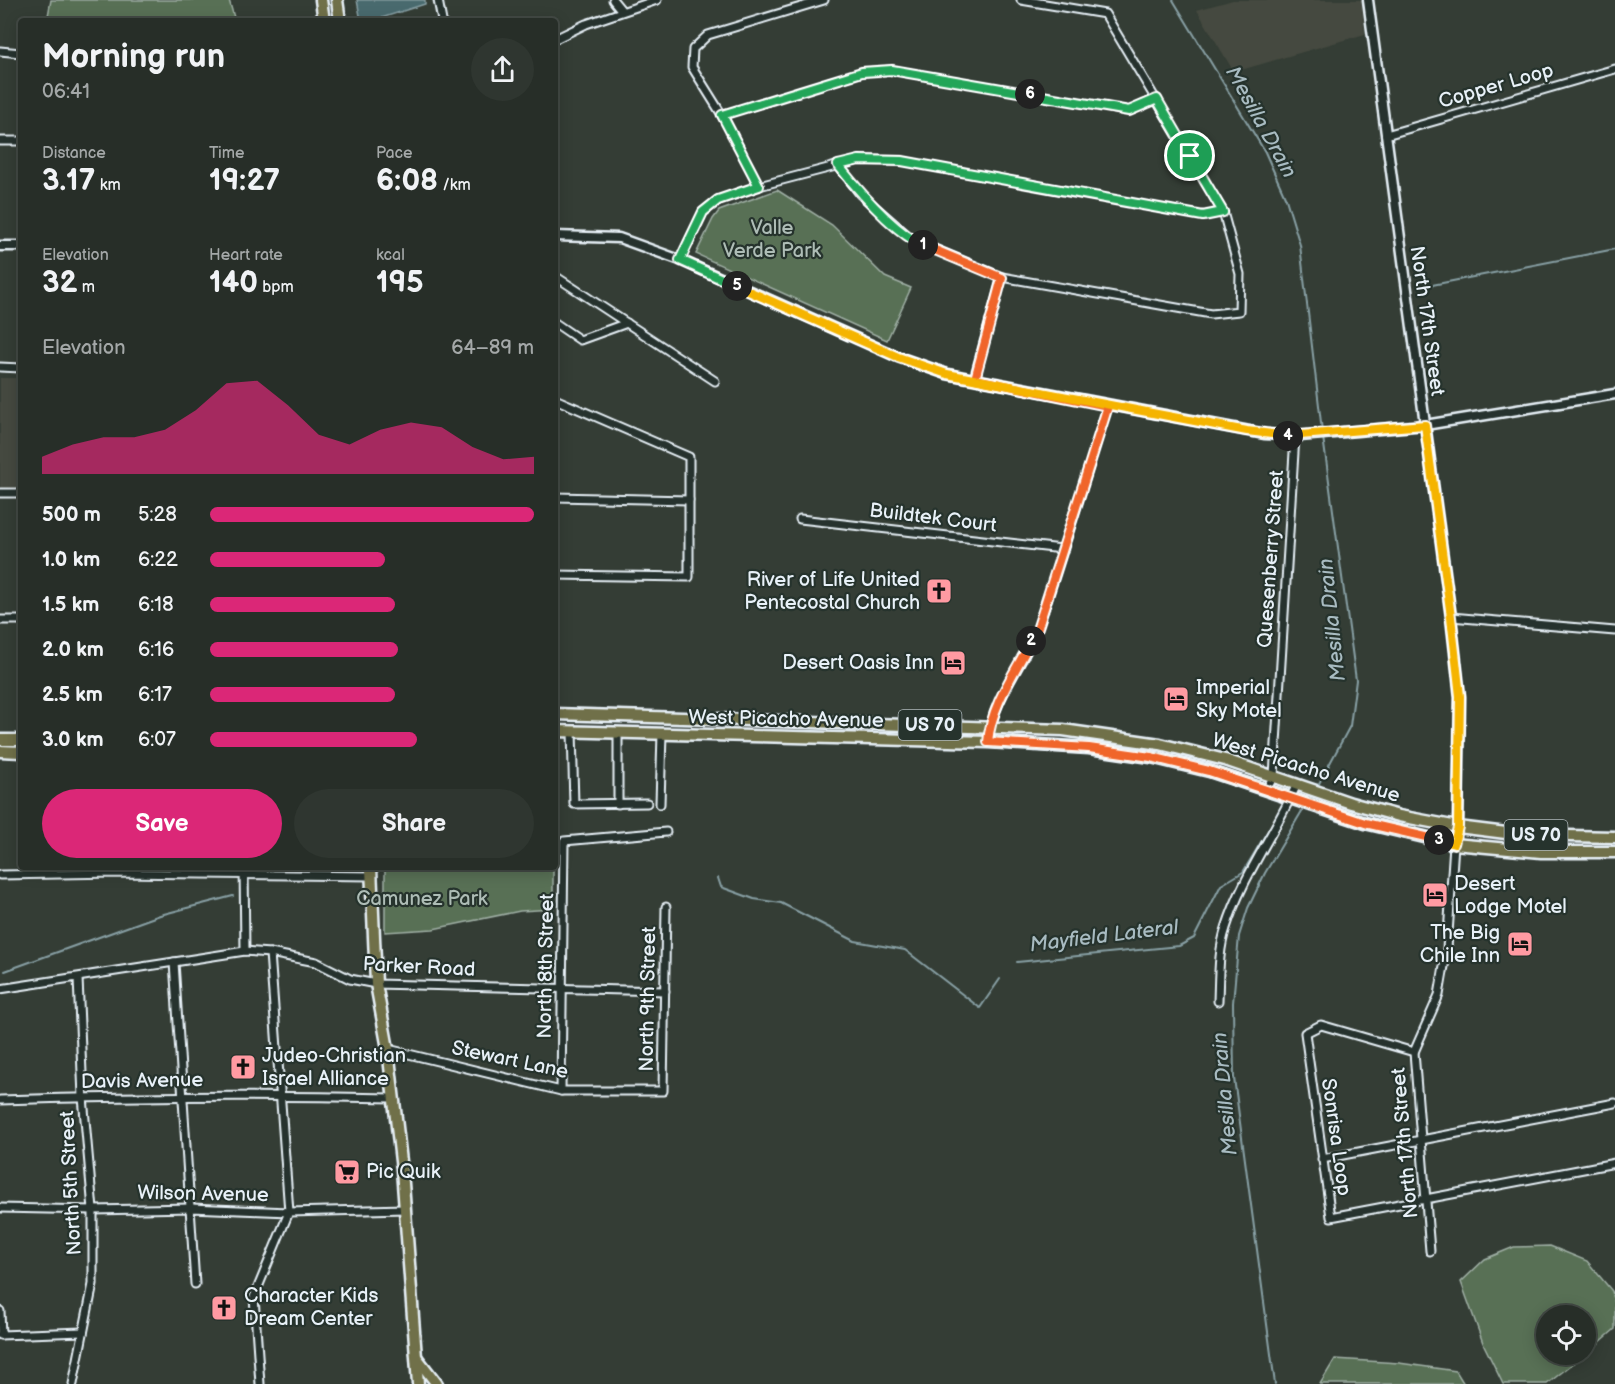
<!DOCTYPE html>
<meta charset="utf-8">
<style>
body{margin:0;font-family:"Balsamiq Sans",sans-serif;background:#2f3630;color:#f1f3f6;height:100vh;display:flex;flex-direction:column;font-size:22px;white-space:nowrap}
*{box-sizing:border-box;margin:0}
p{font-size:20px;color:#a4a8a8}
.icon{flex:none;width:33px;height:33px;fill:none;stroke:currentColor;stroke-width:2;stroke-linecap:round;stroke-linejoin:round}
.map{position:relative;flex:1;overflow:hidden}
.drawer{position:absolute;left:18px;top:18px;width:540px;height:852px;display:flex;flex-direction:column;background:#272e28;border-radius:6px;box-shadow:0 3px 15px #0003,0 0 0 2px #434a45}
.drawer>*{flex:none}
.buttons{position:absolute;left:1536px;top:1305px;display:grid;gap:12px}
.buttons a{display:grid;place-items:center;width:60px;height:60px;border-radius:50%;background:#272e28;box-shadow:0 3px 15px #0003,0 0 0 2px #434a45;font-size:30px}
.pin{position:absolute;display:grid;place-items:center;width:51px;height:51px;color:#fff;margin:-26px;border:3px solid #fff;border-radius:50%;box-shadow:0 2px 6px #0007}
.km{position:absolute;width:30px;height:30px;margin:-15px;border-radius:50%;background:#222;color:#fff;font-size:16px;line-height:30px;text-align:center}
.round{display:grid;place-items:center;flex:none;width:63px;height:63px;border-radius:32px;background:#2f3630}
.overview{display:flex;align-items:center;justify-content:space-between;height:102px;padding:0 24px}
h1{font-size:33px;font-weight:700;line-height:45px}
.figures{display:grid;grid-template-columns:repeat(3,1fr);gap:9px;height:102px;padding:6px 24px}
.figures div{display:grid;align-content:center}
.figures b{font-size:30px;font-weight:700}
.figures small{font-size:16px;font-weight:400}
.figures p{font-size:16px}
.chart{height:168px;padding:12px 24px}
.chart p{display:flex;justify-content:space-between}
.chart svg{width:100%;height:108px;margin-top:6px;fill:#db2777;opacity:.7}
.cta{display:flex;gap:12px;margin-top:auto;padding:12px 24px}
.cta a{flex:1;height:69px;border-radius:36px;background:#db2777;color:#fff;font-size:24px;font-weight:700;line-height:69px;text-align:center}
.cta a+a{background:#2f3630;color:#f1f3f6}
ul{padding:0 24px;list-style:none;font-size:20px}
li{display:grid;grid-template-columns:96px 72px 1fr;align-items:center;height:45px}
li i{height:15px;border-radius:8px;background:#db2777}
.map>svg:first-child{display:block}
.built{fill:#45493f}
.green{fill:#586f54;stroke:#a0b0a6;stroke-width:1.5}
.water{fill:#486a6e;stroke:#88a0a5;stroke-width:1.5}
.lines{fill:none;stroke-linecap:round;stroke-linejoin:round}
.stream{stroke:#88a0a5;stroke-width:2}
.minor-casing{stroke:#e8f1f8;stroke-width:11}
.tertiary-casing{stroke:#e8f1f8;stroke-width:13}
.primary-casing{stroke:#e8f1f8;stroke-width:15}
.minor{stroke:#26332d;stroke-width:7}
.tertiary{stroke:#26332d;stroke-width:8}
.primary{stroke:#70704a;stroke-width:10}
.split-1-casing{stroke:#fff;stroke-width:12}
.split-2-casing{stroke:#fff;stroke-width:12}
.split-3-casing{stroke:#fff;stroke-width:12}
.split-4-casing{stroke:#fff;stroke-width:12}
.split-5-casing{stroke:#fff;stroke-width:12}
.split-6-casing{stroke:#fff;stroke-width:12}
.split-7-casing{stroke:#fff;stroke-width:12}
.split-1{stroke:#22a559;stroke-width:8}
.split-2{stroke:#f0652b;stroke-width:8}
.split-3{stroke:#f0652b;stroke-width:8}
.split-4{stroke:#f5b400;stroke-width:8}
.split-5{stroke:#f5b400;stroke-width:8}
.split-6{stroke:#22a559;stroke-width:8}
.split-7{stroke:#22a559;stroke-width:8}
.labels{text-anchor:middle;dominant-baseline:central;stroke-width:4.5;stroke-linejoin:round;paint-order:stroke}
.shield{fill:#26332d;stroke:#aeb8bb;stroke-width:1.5}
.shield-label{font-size:18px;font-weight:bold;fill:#e8f1f8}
.street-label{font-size:20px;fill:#e8f1f8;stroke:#26332d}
.park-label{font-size:20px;fill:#aebdb6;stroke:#26332d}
.poi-label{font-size:20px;fill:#e8f1f8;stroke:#26332d;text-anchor:start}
.water-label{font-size:21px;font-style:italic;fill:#a8bbc1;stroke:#26332d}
</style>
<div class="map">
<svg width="1615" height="1384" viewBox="0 0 1615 1384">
<rect width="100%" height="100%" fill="#343d35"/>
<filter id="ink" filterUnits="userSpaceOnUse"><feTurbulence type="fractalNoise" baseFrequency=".0167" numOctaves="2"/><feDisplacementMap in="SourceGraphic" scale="12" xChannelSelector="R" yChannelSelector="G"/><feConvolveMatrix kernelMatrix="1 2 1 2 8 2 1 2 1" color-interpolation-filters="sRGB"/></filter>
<g filter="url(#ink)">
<g class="built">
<path d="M 1233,0 L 1361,0 L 1365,34 L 1234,72 L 1197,10 Z"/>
<rect x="0" y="378" width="21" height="111"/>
</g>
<g class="green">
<path d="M 51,0 L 229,0 L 235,21 L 47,21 Z"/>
<path d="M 777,190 L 832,225 L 885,277 L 911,288 L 887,340 L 696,254 L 713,219 L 719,211 Z"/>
<path d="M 437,867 L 553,867 L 553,909 L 520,911 L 433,929 L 385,932 L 385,868 Z"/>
<path d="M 1550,1246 L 1587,1261 L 1612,1291 L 1615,1304 L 1615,1329 L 1586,1354 L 1586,1316 L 1546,1316 L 1546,1354 L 1585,1354 L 1547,1384 L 1503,1384 L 1483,1343 L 1461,1282 L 1485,1259 L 1514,1247 Z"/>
<path d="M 1335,1359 L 1399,1363 L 1456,1371 L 1464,1384 L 1320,1384 Z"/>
</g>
<path class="water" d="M 357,0 L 425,0 L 425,4 L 372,21 L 361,21 Z"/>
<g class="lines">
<g class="stream">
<path d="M 1173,0 L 1265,152 L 1286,199 L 1300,245 L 1322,431"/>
<path d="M 1422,287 L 1615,249"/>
<path d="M 1316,789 L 1350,726 L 1356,680 L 1323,437"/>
<path d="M 718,878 L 721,887 L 754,899 L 781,903 L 855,941 L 905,950 L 980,1008 L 1000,979"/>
<path d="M 1017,962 L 1179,946 L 1194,938 L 1221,885 L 1243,872 L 1273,822"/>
<path d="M 5,971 L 160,915 L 233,896"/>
<path d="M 1275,1384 L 1234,1078 L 1233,1003 L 1239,936 L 1248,908 L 1265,873 L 1305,806"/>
</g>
<defs>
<g id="minor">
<path d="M 438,0 L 442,21"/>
<path d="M 613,0 L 622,11"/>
<path d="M 824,0 L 708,35 L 693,49 L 692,67 L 722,115 L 759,186 L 859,160 L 902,161 L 1203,216 L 1223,212"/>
<path d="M 555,39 L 586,24 L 657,0"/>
<path d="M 0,51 L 21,53"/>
<path d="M 722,115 L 862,72 L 892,70 L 1129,111 L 1157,99"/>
<path d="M 1386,135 L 1615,69"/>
<path d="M 0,141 L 21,141"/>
<path d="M 838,165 L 860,194 L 913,240 L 1002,277 L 1211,314 L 1239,311 L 1240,274 L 1223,212 L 1105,14 L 1021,0"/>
<path d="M 680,260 L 703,212 L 718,200 L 759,186"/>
<path d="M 555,276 L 715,381"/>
<path d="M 555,323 L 580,340 L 627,323"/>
<path d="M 0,367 L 21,368"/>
<path d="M 974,379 L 1002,277"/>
<path d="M 555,399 L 689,457 L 689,577 L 555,575"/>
<path d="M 0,493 L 21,493"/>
<path d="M 555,497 L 689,500"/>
<path d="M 800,519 L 1062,549"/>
<path d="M 1451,617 L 1615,631"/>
<path d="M 0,620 L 21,620"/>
<path d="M 572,731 L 574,804 L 647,803"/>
<path d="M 988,742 C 992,699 1025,664 1039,624 C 1064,552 1085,478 1108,406"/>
<path d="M 1266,790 L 1274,776 L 1295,436"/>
<path d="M 618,804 L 618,732"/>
<path d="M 660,804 L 662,733"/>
<path d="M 244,867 L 245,951"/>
<path d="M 0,875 L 118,873 L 371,876"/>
<path d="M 174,962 L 195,1284"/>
<path d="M 0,989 L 245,951 L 270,953 L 316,962 L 350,979 L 376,984 L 665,991"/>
<path d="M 1218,1001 C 1219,978 1218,951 1226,928 C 1242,877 1275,833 1297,784"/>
<path d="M 388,1049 L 561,1091 L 663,1091 L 666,907"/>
<path d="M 1414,1052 L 1321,1025 L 1305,1033 L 1331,1217 L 1615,1163"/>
<path d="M 561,1091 L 564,841 L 666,832"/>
<path d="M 0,1100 C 131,1096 262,1095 393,1098"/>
<path d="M 1322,1159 L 1615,1103"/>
<path d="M 0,1208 L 93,1210 L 191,1208 L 289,1212 L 405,1209"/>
<path d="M 1430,1251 L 1414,1052 L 1439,995 L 1447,949 L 1454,844"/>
<path d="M 0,1311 L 1,1335"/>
<path d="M 0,1335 L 83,1332"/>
<path d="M 73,1384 L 93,1284 L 93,1210 L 83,1097 L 78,978"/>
<path d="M 260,1384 L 254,1297 L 289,1212 L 270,953"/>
</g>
<g id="tertiary">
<path d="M 1368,0 L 1451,617 L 1460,697 L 1458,827 L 1454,844"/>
<path d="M 555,236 L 619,238 L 680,260 L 898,357 L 947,374 L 1265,434 L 1300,436 L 1425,425 L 1615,394"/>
<path d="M 0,246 L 21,246"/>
</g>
<g id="primary">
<path d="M 321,0 L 324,21"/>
<path d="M 337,0 L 340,21"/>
<path d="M 555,714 L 1063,730 L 1160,744 L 1225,760 L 1351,803 L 1399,816 L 1458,827 L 1522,835 L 1615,837"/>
<path d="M 555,731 L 988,742 L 1089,748 L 1151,757 L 1209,771 L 1365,823 L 1454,844 L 1541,852 L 1615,852"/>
<path d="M 0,740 L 21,740"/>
<path d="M 0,751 L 21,752"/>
<path d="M 371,867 L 376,984 L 388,1049 L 402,1170 L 418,1384"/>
<path d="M 417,1358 L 437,1384"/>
</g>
</defs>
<use href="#minor" class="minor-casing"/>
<use href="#tertiary" class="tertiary-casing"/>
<use href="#primary" class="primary-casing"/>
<use href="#minor" class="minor"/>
<use href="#tertiary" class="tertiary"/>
<use href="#primary" class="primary"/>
</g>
</g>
<g class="lines" filter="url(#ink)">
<defs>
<path id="split-1" d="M 923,245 C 895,233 858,190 838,165 L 859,160 L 902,161 L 1203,216 L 1223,212 L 1190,156"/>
<path id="split-2" d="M 923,245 L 1002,278 L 975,379 L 1108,406 L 1038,627 L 1031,641"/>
<path id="split-3" d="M 1031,641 C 1015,672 991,706 988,742 L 1089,748 L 1151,757 L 1209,771 L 1365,823 L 1439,840"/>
<path id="split-4" d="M 1288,436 L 1425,425 L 1451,617 L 1460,696 L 1458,827 L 1454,844 L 1439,840"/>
<path id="split-5" d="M 737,286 L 898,357 L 947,374 L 1247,431 L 1288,436"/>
<path id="split-6" d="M 737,286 L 680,260 L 703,212 L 718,200 L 759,186 L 722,115 L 862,72 L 892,70 L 1030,94"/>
<path id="split-7" d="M 1030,94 L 1129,111 L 1157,99 L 1190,156"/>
</defs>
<use href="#split-1" class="split-1-casing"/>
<use href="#split-2" class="split-2-casing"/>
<use href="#split-3" class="split-3-casing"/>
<use href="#split-4" class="split-4-casing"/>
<use href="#split-5" class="split-5-casing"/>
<use href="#split-6" class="split-6-casing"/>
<use href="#split-7" class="split-7-casing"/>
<use href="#split-1" class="split-1"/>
<use href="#split-2" class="split-2"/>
<use href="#split-3" class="split-3"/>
<use href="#split-4" class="split-4"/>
<use href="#split-5" class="split-5"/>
<use href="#split-6" class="split-6"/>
<use href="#split-7" class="split-7"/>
</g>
<defs>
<symbol id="church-square" viewBox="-11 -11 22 22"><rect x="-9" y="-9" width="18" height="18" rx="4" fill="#ff9aa2" stroke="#26332d"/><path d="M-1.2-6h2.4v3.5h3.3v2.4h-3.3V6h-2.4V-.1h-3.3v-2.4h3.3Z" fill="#111"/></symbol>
<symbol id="hotel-square" viewBox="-11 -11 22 22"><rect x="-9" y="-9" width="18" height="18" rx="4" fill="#ff9aa2" stroke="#26332d"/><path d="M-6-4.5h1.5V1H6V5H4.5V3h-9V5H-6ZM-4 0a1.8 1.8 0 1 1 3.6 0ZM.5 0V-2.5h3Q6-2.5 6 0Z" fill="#111"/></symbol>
<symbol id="supermarket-square" viewBox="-11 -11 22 22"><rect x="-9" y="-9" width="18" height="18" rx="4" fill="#ff9aa2" stroke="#26332d"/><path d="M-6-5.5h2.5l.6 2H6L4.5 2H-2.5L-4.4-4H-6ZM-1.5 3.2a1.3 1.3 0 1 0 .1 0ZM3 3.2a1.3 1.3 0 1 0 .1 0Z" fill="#111"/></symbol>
</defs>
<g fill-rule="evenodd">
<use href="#church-square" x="924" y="576" width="30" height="30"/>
<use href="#hotel-square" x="938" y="648" width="30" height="30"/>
<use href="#hotel-square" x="1161" y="684" width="30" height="30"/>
<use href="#hotel-square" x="1420" y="880" width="30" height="30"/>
<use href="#hotel-square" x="1505" y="929" width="30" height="30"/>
<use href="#church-square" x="228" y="1052" width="30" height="30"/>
<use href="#supermarket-square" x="332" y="1157" width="30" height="30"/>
<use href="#church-square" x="209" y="1293" width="30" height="30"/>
</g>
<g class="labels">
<g class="shield">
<rect x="898.5" y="710" width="63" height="30" rx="4.5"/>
<rect x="1504.5" y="820" width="63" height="30" rx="4.5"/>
</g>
<g class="shield-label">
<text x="930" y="725">US 70</text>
<text x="1536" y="835">US 70</text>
</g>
<g class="street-label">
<text transform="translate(1496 86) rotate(-16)">Copper Loop</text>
<text transform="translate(1427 321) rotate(82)">North 17th Street</text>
<text transform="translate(933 518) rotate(7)">Buildtek Court</text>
<text transform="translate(1271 559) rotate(-86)">Quesenberry Street</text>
<text transform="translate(786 719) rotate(1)">West Picacho Avenue</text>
<text transform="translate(1306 768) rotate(17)">West Picacho Avenue</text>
<text transform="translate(546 966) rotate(-89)">North 8th Street</text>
<text transform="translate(419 967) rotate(3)">Parker Road</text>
<text transform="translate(648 999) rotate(-89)">North 9th Street</text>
<text transform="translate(510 1060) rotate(12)">Stewart Lane</text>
<text transform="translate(142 1081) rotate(-1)">Davis Avenue</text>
<text transform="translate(1336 1137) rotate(82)">Sonrisa Loop</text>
<text transform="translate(1405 1143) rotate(-95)">North 17th Street</text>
<text transform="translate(71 1183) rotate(-93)">North 5th Street</text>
<text transform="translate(203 1194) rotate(1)">Wilson Avenue</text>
</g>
<g class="park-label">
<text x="772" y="228">Valle<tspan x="772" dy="23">Verde Park</tspan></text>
<text x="422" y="899">Camunez Park</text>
</g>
<g class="poi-label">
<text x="920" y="580" text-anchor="end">River of Life United<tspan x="920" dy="23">Pentecostal Church</tspan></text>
<text x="934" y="663" text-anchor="end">Desert Oasis Inn</text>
<text x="1196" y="688">Imperial<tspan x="1196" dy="23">Sky Motel</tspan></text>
<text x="1454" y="884">Desert<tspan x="1454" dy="23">Lodge Motel</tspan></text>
<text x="1500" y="933" text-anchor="end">The Big<tspan x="1500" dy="23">Chile Inn</tspan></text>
<text x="262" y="1056">Judeo-Christian<tspan x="262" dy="23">Israel Alliance</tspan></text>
<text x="366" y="1172">Pic Quik</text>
<text x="244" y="1296">Character Kids<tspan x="244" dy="23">Dream Center</tspan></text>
</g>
<g class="water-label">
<text transform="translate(1261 122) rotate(61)">Mesilla Drain</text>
<text transform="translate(1332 620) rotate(-96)">Mesilla Drain</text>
<text transform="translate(1104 936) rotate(-7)">Mayfield Lateral</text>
<text transform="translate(1225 1094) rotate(-95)">Mesilla Drain</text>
</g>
</g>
</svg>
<div class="buttons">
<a><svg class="icon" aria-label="locate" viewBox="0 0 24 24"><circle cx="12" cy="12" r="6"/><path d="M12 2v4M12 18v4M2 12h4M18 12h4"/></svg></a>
</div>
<div class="pin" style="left:1190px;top:156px;background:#1e9e55"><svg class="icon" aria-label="arrive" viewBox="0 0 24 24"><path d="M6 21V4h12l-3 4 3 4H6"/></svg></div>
<b class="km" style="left:923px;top:245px">1</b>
<b class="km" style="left:1031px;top:641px">2</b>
<b class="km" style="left:1439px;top:840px">3</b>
<b class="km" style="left:1288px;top:436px">4</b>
<b class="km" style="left:737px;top:286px">5</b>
<b class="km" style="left:1030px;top:94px">6</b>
<section class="drawer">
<div class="overview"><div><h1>Morning run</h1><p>06:41</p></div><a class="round"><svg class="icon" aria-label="share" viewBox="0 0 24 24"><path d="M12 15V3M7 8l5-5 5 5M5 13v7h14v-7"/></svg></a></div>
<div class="figures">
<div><p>Distance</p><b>3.17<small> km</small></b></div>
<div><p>Time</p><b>19:27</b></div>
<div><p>Pace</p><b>6:08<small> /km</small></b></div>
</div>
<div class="figures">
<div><p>Elevation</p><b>32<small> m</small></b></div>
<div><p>Heart rate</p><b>140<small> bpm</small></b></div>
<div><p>kcal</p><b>195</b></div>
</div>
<div class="chart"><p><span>Elevation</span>64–89 m</p>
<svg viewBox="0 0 160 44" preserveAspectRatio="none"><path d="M0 44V37L10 32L20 29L30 29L40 26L50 18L60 7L70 6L80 16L90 28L100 32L110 26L120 23L130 25L140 33L150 38L160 37V44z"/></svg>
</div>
<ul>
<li><b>500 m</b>5:28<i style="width:100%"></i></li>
<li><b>1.0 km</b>6:22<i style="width:54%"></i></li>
<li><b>1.5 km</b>6:18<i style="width:57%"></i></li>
<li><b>2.0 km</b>6:16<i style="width:58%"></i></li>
<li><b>2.5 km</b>6:17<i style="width:57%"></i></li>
<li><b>3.0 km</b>6:07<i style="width:64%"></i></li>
</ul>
<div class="cta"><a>Save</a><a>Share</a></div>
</section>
</div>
